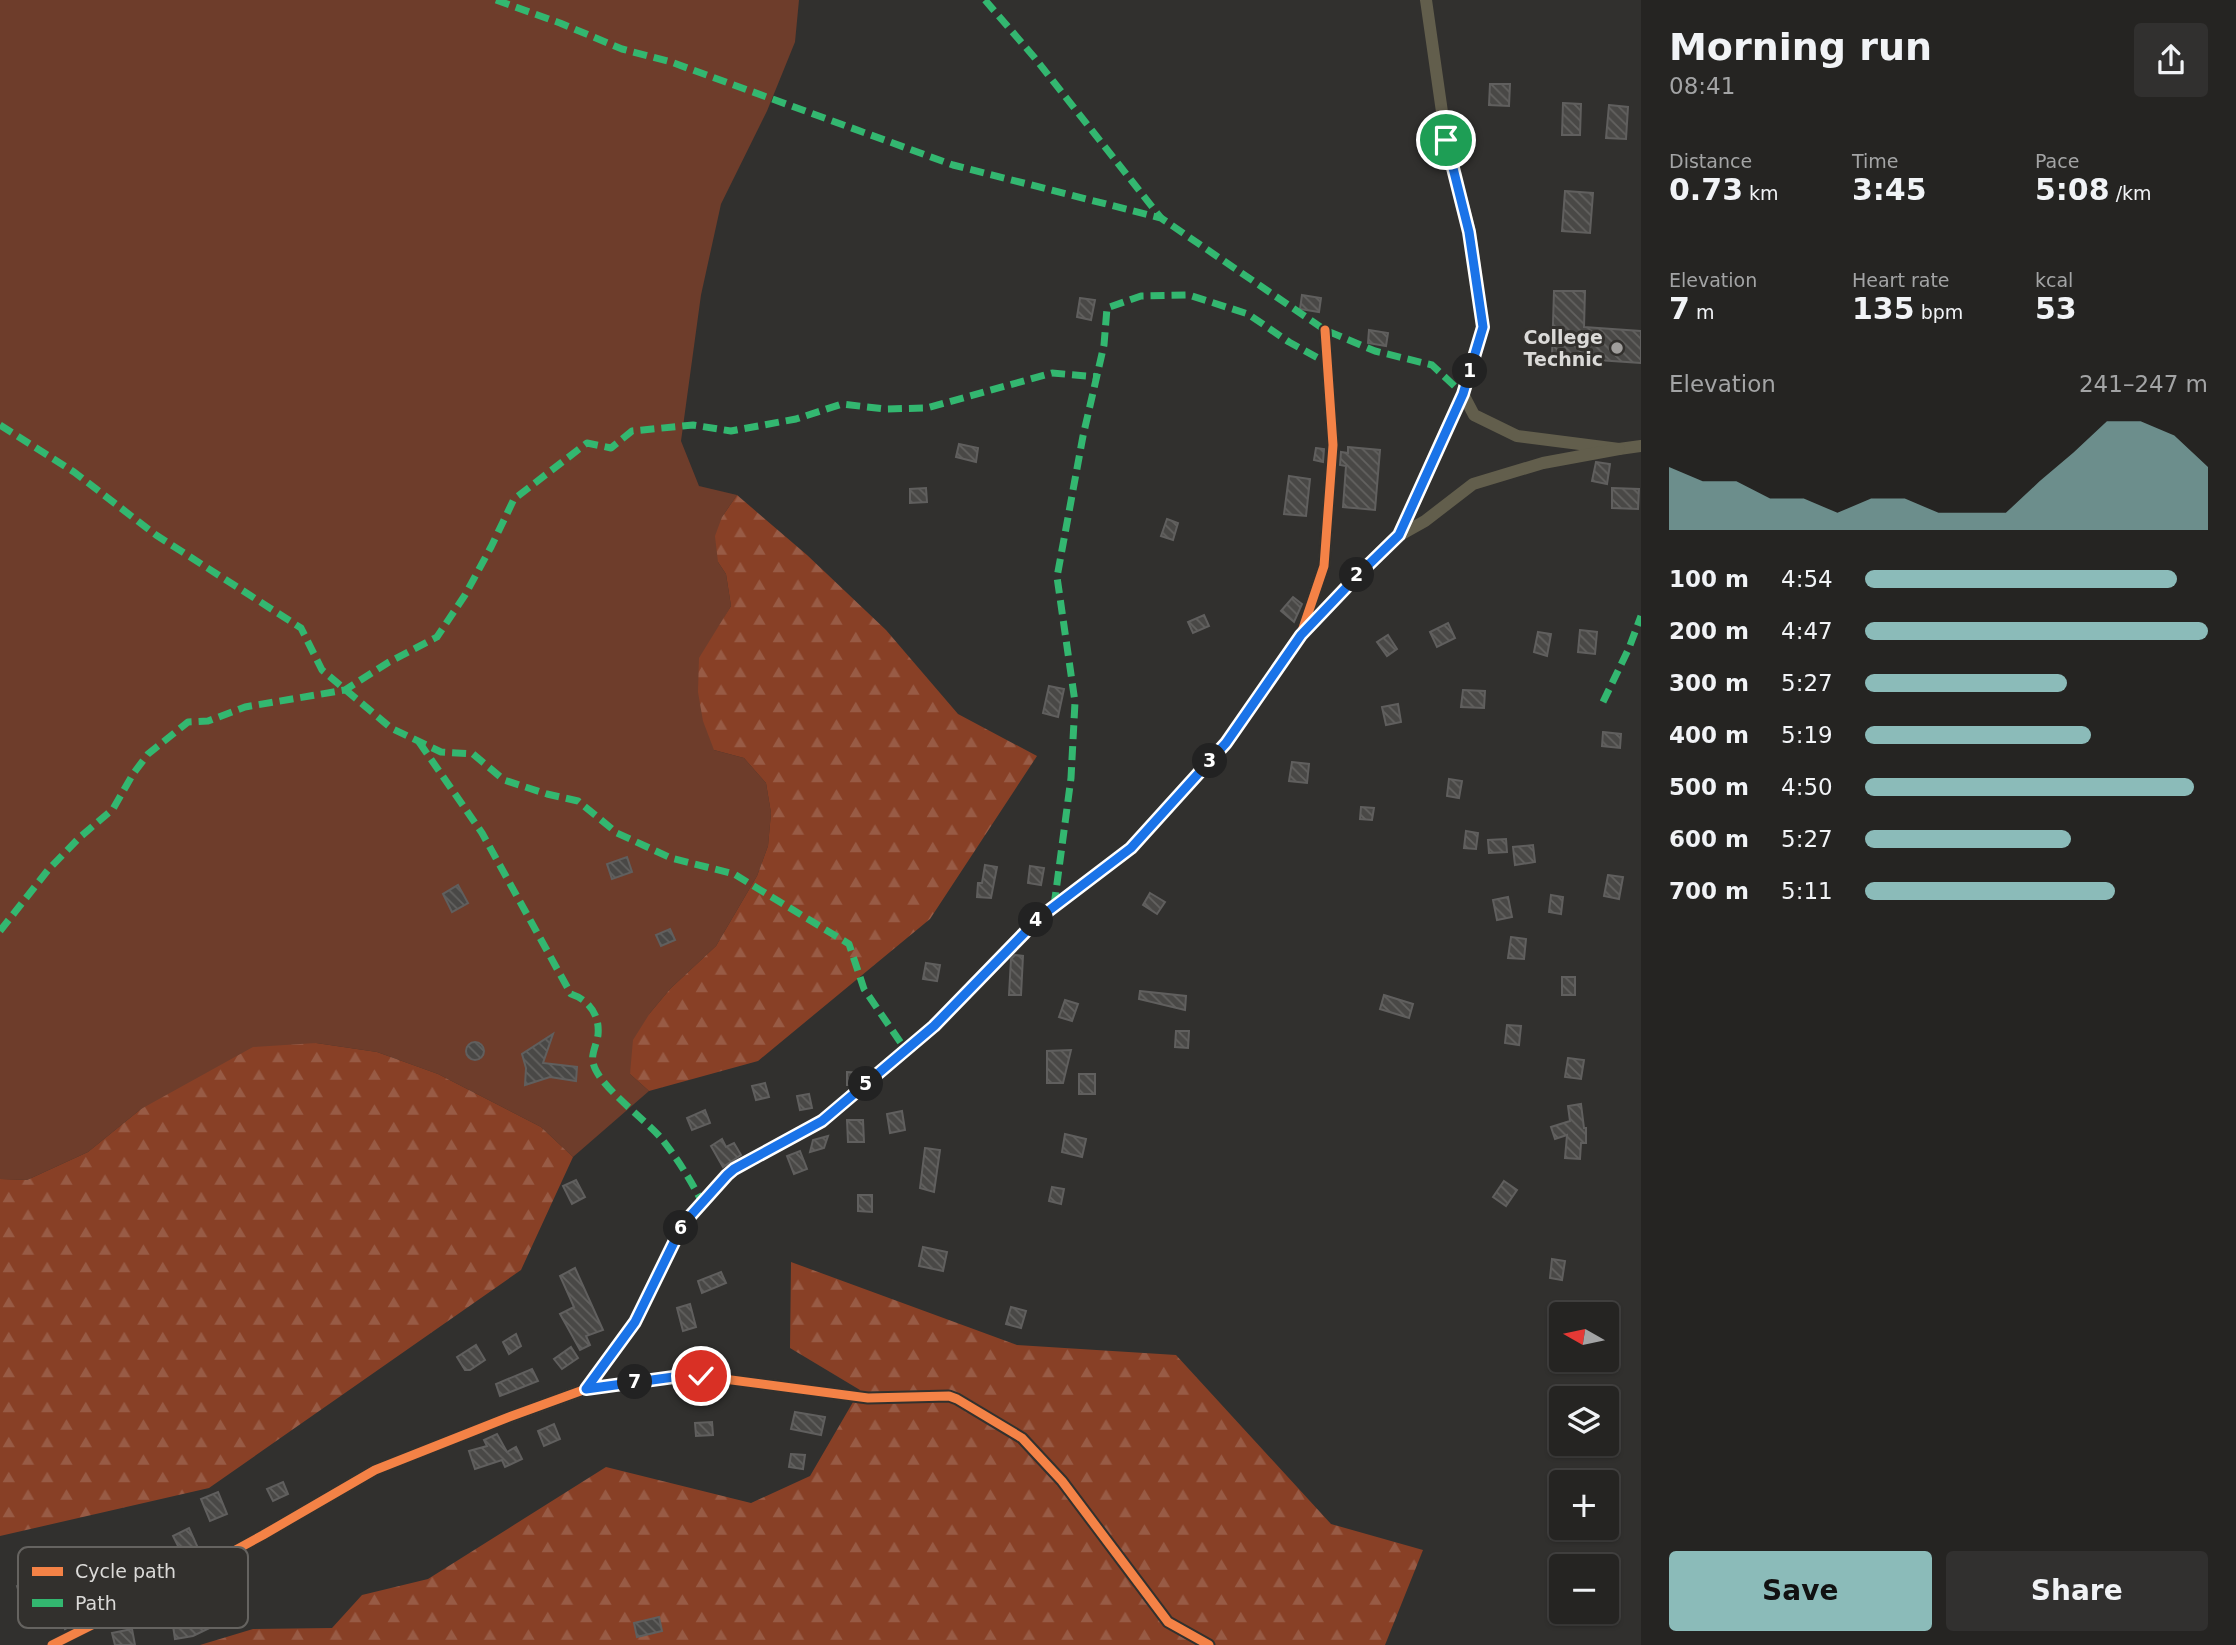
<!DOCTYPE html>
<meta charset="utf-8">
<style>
body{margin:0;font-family:"DejaVu Sans",sans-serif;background:#31302f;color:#f1f3f6;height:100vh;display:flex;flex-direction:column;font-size:26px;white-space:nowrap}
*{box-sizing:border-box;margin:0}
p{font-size:23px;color:#a3a4a5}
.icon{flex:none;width:38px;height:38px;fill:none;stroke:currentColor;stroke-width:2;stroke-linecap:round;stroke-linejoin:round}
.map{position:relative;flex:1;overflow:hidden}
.sheet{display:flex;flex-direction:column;background:#252422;width:595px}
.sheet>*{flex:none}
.needle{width:46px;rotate:279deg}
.buttons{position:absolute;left:1549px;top:1302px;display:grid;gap:14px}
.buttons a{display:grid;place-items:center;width:70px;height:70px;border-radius:7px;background:#252422;box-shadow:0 2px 5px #0004,0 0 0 2px #424140;font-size:35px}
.pin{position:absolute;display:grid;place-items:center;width:60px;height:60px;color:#fff;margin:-30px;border:4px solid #fff;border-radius:50%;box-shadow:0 2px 7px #0007}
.km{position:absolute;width:35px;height:35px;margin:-18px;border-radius:50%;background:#222;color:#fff;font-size:19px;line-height:35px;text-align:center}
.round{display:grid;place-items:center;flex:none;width:74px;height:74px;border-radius:7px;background:#31302f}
.overview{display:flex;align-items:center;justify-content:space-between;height:119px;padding:0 28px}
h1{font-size:38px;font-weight:600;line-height:52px}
.figures{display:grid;grid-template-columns:repeat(3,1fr);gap:10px;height:119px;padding:7px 28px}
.figures div{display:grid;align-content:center}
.figures b{font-size:30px;font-weight:600}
.figures small{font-size:19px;font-weight:400}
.figures p{font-size:19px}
.chart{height:196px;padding:14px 28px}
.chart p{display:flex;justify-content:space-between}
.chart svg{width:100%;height:126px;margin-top:7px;fill:#8bbbb9;opacity:.7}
.action{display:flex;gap:14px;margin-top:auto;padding:14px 28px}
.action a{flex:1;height:80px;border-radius:7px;background:#8bbbb9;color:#111;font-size:28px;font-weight:600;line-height:80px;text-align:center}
.action a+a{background:#31302f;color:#f1f3f6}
ul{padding:0 28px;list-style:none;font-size:23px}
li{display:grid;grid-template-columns:112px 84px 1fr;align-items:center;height:52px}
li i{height:18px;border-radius:9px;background:#8bbbb9}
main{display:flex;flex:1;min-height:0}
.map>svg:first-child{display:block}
.green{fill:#6e3d2b}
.forest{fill:url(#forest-firs)}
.building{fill:url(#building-back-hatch);stroke:#605f5e;stroke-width:2}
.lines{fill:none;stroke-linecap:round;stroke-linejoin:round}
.minor{stroke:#625e4c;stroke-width:12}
.quiet{stroke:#33b770;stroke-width:7;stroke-dasharray:14 7;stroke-linecap:butt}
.cycleway-casing{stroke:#32302d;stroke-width:13}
.cycleway{stroke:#f48246;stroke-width:9}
.route-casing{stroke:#fff;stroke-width:14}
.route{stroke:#1a73e8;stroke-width:9}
.poi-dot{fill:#a09e9c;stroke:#32302d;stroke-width:2.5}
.labels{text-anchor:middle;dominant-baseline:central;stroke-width:6;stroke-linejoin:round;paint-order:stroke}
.poi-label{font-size:19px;font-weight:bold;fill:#dbdad8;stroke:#32302d;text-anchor:end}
.key{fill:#32302d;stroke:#656360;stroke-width:2}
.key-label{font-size:19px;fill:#dbdad8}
</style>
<main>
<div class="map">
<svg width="1641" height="1645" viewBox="0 0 1641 1645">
<defs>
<pattern id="forest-firs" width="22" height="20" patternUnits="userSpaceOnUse" patternTransform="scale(1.75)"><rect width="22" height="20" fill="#884026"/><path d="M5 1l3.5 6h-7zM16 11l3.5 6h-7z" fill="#985b45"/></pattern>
<pattern id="building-back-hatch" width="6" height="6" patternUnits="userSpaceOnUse" patternTransform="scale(1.75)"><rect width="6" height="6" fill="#494846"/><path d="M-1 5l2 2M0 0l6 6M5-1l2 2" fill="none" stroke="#636260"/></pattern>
</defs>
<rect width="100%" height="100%" fill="#31302e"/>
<path class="green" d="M 0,0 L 799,0 L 795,42 L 767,111 L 721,204 L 701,295 L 681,441 L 699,486 L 737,495 L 722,517 L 718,562 L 726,574 L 731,606 L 716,632 L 714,750 L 744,758 L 766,783 L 771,813 L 768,846 L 757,876 L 716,946 L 670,989 L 650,1013 L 630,1074 L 649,1091 L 573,1157 L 541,1127 L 438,1074 L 377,1052 L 316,1043 L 141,1109 L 88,1152 L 27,1180 L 0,1179 Z"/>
<g class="forest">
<path d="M 737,495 L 807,555 L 886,630 L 958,714 L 1037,756 L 930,919 L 758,1061 L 649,1091 L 630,1074 L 633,1040 L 650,1013 L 670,989 L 716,946 L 757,876 L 768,846 L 771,813 L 766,783 L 744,758 L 714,750 L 703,721 L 698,692 L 699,658 L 731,606 L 726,574 L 718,562 L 715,536 L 722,517 Z"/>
<path d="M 316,1043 L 377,1052 L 438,1074 L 541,1127 L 573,1157 L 521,1270 L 209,1488 L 0,1536 L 0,1179 L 27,1180 L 88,1152 L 141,1109 L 253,1047 Z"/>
<path d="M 791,1262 L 1017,1345 L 1176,1355 L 1331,1524 L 1423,1550 L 1385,1645 L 200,1645 L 253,1629 L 332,1628 L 362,1595 L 428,1579 L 606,1467 L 751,1503 L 810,1476 L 860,1390 L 790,1348 Z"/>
</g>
<g class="building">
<path d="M 1490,84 L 1510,84 L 1509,106 L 1489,105 Z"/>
<path d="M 1563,103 L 1581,104 L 1580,135 L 1562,135 Z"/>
<path d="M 1609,105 L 1628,107 L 1626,139 L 1606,138 Z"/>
<path d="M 1565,191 L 1593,193 L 1590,233 L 1562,231 Z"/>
<path d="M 1554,291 L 1585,291 L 1584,327 L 1641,331 L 1641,363 L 1598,360 L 1598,357 L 1552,356 Z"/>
<path d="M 1302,295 L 1321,298 L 1319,312 L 1300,309 Z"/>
<path d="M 1080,298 L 1095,300 L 1091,320 L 1077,317 Z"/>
<path d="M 1369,330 L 1388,333 L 1386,346 L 1368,343 Z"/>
<path d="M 959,444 L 978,448 L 976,462 L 956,457 Z"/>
<path d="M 1348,447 L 1380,450 L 1375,510 L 1343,507 L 1346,466 L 1340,465 L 1341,452 L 1348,453 Z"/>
<path d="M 1316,448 L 1324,449 L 1323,462 L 1314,460 Z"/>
<path d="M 1596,462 L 1610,464 L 1607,484 L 1592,481 Z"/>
<path d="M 1289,476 L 1310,479 L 1306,516 L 1284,514 Z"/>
<path d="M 926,488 L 927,502 L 910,503 L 910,489 Z"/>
<path d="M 1612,488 L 1639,489 L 1638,509 L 1612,508 Z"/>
<path d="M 1167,519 L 1178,523 L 1173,540 L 1161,536 Z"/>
<path d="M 1293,597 L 1302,604 L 1294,622 L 1281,611 Z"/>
<path d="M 1204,615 L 1209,626 L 1193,633 L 1188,622 Z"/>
<path d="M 1448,623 L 1455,638 L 1437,647 L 1430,632 Z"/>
<path d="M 1580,630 L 1597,632 L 1595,654 L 1578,652 Z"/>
<path d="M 1538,632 L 1551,634 L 1547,656 L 1534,652 Z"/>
<path d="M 1388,635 L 1397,649 L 1387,656 L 1377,642 Z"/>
<path d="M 1049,686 L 1064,689 L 1058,717 L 1043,713 Z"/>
<path d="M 1463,690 L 1485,691 L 1484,708 L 1461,707 Z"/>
<path d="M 1398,704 L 1401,722 L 1386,725 L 1382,707 Z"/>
<path d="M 1603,732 L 1621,734 L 1620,748 L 1602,746 Z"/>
<path d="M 1292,762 L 1309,764 L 1307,783 L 1289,781 Z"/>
<path d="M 1449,779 L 1462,781 L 1459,798 L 1447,796 Z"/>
<path d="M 1361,807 L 1374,808 L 1372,820 L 1360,819 Z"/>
<path d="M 1466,831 L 1478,833 L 1476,849 L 1464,848 Z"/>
<path d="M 1506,839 L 1507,852 L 1489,853 L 1488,840 Z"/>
<path d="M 1533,845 L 1535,862 L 1515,865 L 1513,847 Z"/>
<path d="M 627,857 L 632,872 L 612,879 L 607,864 Z"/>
<path d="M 985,865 L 997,867 L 991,898 L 977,897 L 978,883 L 982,883 Z"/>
<path d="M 1030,866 L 1044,868 L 1041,885 L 1028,883 Z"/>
<path d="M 1608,875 L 1623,877 L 1619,899 L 1604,896 Z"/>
<path d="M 458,885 L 468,903 L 452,912 L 443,894 Z"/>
<path d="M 1150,893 L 1165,902 L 1157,914 L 1143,905 Z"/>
<path d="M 1551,895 L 1563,897 L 1561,914 L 1549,912 Z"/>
<path d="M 1508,897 L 1512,917 L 1497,920 L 1493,900 Z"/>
<path d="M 670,929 L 675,940 L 661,946 L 656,935 Z"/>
<path d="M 1511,937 L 1526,939 L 1524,959 L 1508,958 Z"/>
<path d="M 1015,955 L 1023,956 L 1021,995 L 1009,995 L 1011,959 Z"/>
<path d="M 926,963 L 940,965 L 937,981 L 923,979 Z"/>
<rect x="1562" y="977" width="13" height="18"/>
<path d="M 1140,991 L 1186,996 L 1185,1010 L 1139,999 Z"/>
<path d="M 1384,995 L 1413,1004 L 1409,1018 L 1380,1009 Z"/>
<path d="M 1065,1000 L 1078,1004 L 1072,1021 L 1059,1017 Z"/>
<path d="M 1507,1025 L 1521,1026 L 1519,1045 L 1505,1043 Z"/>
<path d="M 1176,1031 L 1189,1031 L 1188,1048 L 1175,1047 Z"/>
<path d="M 553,1034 L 543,1063 L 577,1067 L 576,1081 L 550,1077 L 525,1085 L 526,1068 L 522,1054 Z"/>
<circle cx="475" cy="1051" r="9"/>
<path d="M 1071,1050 L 1063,1083 L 1047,1083 L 1047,1051 Z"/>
<path d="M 1568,1058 L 1584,1060 L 1581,1079 L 1565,1077 Z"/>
<path d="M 847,1072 L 863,1073 L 862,1075 L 851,1085 L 847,1085 Z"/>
<rect x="1079" y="1074" width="16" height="20"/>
<path d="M 765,1083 L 769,1097 L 756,1100 L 752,1086 Z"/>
<path d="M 809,1094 L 812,1108 L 800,1110 L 797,1096 Z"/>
<path d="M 1581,1104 L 1584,1128 L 1586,1128 L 1586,1143 L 1581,1143 L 1580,1159 L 1565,1158 L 1567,1135 L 1555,1139 L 1551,1127 L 1570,1121 L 1568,1106 Z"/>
<path d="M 705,1110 L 710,1123 L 692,1130 L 687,1118 Z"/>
<path d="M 902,1111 L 905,1130 L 890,1133 L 887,1114 Z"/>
<path d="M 847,1120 L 863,1120 L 864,1142 L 848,1142 Z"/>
<path d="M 1065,1134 L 1086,1139 L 1082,1157 L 1062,1152 Z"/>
<path d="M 828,1136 L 824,1148 L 810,1152 L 813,1140 Z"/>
<path d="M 722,1139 L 726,1147 L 734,1143 L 741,1155 L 723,1167 L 711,1146 Z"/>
<path d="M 925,1148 L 940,1150 L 934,1192 L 920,1188 Z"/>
<path d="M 800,1151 L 807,1169 L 794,1174 L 787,1156 Z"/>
<path d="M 576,1180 L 585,1197 L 572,1204 L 563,1186 Z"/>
<path d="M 1504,1181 L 1517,1190 L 1506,1206 L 1493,1197 Z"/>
<path d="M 1052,1187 L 1064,1189 L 1061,1204 L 1049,1201 Z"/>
<path d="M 858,1195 L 872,1195 L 872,1212 L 858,1211 Z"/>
<path d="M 923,1247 L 947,1252 L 943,1271 L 919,1266 Z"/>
<path d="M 1552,1259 L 1565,1261 L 1562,1280 L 1550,1278 Z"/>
<path d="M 575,1268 L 603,1330 L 586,1336 L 590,1345 L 580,1350 L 560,1314 L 574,1307 L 560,1276 Z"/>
<path d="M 721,1272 L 726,1283 L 702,1293 L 698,1281 Z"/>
<path d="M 690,1304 L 696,1327 L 683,1331 L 677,1308 Z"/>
<path d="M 1011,1307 L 1026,1311 L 1021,1328 L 1006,1324 Z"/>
<path d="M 516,1334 L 521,1346 L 509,1354 L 503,1342 Z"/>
<path d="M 476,1345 L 485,1360 L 470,1370 L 465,1370 L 457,1357 Z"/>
<path d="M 571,1347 L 578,1358 L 562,1369 L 554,1359 Z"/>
<path d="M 532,1369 L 538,1381 L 500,1396 L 496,1384 Z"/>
<path d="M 795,1412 L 825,1417 L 821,1435 L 791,1429 Z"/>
<path d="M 712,1422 L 713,1435 L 696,1436 L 695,1423 Z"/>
<path d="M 554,1424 L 560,1439 L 544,1446 L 538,1431 Z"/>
<path d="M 497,1434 L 507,1452 L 516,1447 L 522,1459 L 505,1467 L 502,1460 L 475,1469 L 469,1451 L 487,1446 L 484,1440 Z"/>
<path d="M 791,1454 L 805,1455 L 803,1469 L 789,1467 Z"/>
<path d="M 283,1482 L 288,1494 L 273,1501 L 267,1489 Z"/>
<path d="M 218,1492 L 227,1514 L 210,1521 L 201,1499 Z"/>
<path d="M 189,1528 L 198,1548 L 183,1556 L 173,1536 Z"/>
<path d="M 66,1563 L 69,1575 L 61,1577 L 75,1624 L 65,1629 L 56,1602 L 43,1607 L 38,1595 L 22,1601 L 17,1586 L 53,1572 L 51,1566 Z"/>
<path d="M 219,1605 L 226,1620 L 193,1636 L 175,1639 L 172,1619 L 196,1616 Z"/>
<path d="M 659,1617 L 662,1631 L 637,1637 L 634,1623 Z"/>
<path d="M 132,1629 L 135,1645 L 115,1645 L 112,1633 Z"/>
</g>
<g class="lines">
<g class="minor">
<path d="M 1463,394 L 1474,415 L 1517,436 L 1619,449 L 1641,446"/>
<path d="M 1400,535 L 1463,394 L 1483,327 L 1470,232 L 1446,140 L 1426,0"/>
<path d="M 1305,630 L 1359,574 L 1400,535 L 1425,521 L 1473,484 L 1543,463 L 1619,449"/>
<path d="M 586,1389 L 681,1376 L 701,1376 L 868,1398 L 949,1396 L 957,1399 L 1022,1438 L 1062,1481 L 1168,1622 L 1209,1645"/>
<path d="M 52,1645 L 170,1586 L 263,1535 L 375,1470 L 509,1417 L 586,1389 L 633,1326 L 683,1224 L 727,1175 L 734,1169 L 822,1121 L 934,1026 L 1039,918 L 1131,848 L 1232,736 L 1299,640 L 1324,566 L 1333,445 L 1325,330"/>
</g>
<g class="quiet">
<path d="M 496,0 L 560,23 L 622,49 L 671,62 L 953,165 L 1161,218 L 1325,330 L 1375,351 L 1432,365 L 1463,394"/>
<path d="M 985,0 L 1034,57 L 1161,218"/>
<path d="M 0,425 L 74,472 L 156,535 L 301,628 L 322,670 L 391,728 L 441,752 L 473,754 L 504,780 L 547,794 L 578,801 L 617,833 L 671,858 L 734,874 L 849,944 L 864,989 L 905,1049"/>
<path d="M 1603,702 L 1629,648 L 1641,616"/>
<path d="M 419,742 L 482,833 L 571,994 C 589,1000 600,1015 598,1035 C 597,1043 591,1054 593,1062 C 596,1084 645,1119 661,1138 C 677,1158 690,1179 702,1202"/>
<path d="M 1054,906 L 1071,778 L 1075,702 L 1057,577 L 1083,436 L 1104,345 L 1107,308 L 1141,296 L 1189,295 L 1248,314 L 1289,342 L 1327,363"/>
<path d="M 0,931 L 48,870 L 79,838 L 113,809 L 133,774 L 148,754 L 188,722 L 208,721 L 245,707 L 345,690 L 389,662 L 437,637 L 465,595 L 491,547 L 514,499 L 587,443 L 611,448 L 632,431 L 693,425 L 731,431 L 796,419 L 842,404 L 885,409 L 927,408 L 1052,373 L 1098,377"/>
</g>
<defs>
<g id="cycleway">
<path d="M 586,1389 L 681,1376 L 701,1376 L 868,1398 L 949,1396 L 957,1399 L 1022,1438 L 1062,1481 L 1168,1622 L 1209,1645"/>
<path d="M 52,1645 L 170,1586 L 263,1535 L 375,1470 L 509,1417 L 586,1389 L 633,1326 L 683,1224 L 727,1175 L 734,1169 L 822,1121 L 934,1026 L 1039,918 L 1131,848 L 1232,736 L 1299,640 L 1324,566 L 1333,445 L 1325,330"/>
</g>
</defs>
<use href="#cycleway" class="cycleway-casing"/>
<use href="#cycleway" class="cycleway"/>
</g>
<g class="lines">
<defs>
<path id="route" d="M 701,1376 L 681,1376 L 586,1389 L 635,1322 L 683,1224 L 727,1175 L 734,1169 L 822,1121 L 934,1026 L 1039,918 L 1131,848 L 1226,743 L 1301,635 L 1359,574 L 1399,535 L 1463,394 L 1483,327 L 1469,232 L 1446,140"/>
</defs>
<use href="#route" class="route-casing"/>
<use href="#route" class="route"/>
</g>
<circle class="poi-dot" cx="1617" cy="348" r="7"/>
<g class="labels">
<g class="poi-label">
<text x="1603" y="337">College<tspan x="1603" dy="22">Technic</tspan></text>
</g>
</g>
<rect x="18" y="1547" width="230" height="81" rx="10" class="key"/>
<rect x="32" y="1567" width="31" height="9" fill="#f48246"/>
<rect x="32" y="1599" width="31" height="8" fill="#33b770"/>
<g class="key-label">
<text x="75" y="1578">Cycle path</text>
<text x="75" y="1610">Path</text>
</g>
</svg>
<div class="buttons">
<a><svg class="needle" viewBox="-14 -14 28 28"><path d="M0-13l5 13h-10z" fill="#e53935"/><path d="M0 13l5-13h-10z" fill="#a3a4a5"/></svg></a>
<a><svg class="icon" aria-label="layers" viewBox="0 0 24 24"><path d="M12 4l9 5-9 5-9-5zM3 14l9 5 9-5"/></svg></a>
<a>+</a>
<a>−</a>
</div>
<div class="pin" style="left:1446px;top:140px;background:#1e9e55"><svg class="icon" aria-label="arrive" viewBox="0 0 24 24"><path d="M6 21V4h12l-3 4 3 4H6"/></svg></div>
<div class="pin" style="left:701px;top:1376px;background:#d93025"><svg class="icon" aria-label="check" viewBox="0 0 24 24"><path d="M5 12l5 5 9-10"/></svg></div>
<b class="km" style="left:1470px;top:371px">1</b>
<b class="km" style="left:1357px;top:575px">2</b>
<b class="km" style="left:1210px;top:761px">3</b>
<b class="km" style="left:1036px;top:920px">4</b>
<b class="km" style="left:866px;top:1084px">5</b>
<b class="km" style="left:681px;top:1228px">6</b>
<b class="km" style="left:635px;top:1382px">7</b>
</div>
<section class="sheet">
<div class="overview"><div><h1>Morning run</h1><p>08:41</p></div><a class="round"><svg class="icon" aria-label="share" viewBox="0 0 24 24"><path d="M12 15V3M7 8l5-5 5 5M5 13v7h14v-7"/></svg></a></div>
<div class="figures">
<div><p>Distance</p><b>0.73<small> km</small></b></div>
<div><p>Time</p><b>3:45</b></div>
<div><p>Pace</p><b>5:08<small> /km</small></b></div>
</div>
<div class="figures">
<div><p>Elevation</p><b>7<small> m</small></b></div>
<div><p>Heart rate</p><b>135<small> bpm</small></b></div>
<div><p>kcal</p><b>53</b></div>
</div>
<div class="chart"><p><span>Elevation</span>241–247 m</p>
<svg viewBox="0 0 160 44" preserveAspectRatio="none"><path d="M0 44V22L10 27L20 27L30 33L40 33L50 38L60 33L70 33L80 38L90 38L100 38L110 27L120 17L130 6L140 6L150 11L160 22V44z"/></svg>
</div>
<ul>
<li><b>100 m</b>4:54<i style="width:91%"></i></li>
<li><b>200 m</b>4:47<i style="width:100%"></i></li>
<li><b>300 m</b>5:27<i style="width:59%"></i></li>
<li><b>400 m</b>5:19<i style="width:66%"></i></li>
<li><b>500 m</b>4:50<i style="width:96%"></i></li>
<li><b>600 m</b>5:27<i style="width:60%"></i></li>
<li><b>700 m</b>5:11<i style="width:73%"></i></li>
</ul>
<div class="action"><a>Save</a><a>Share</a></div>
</section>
</main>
